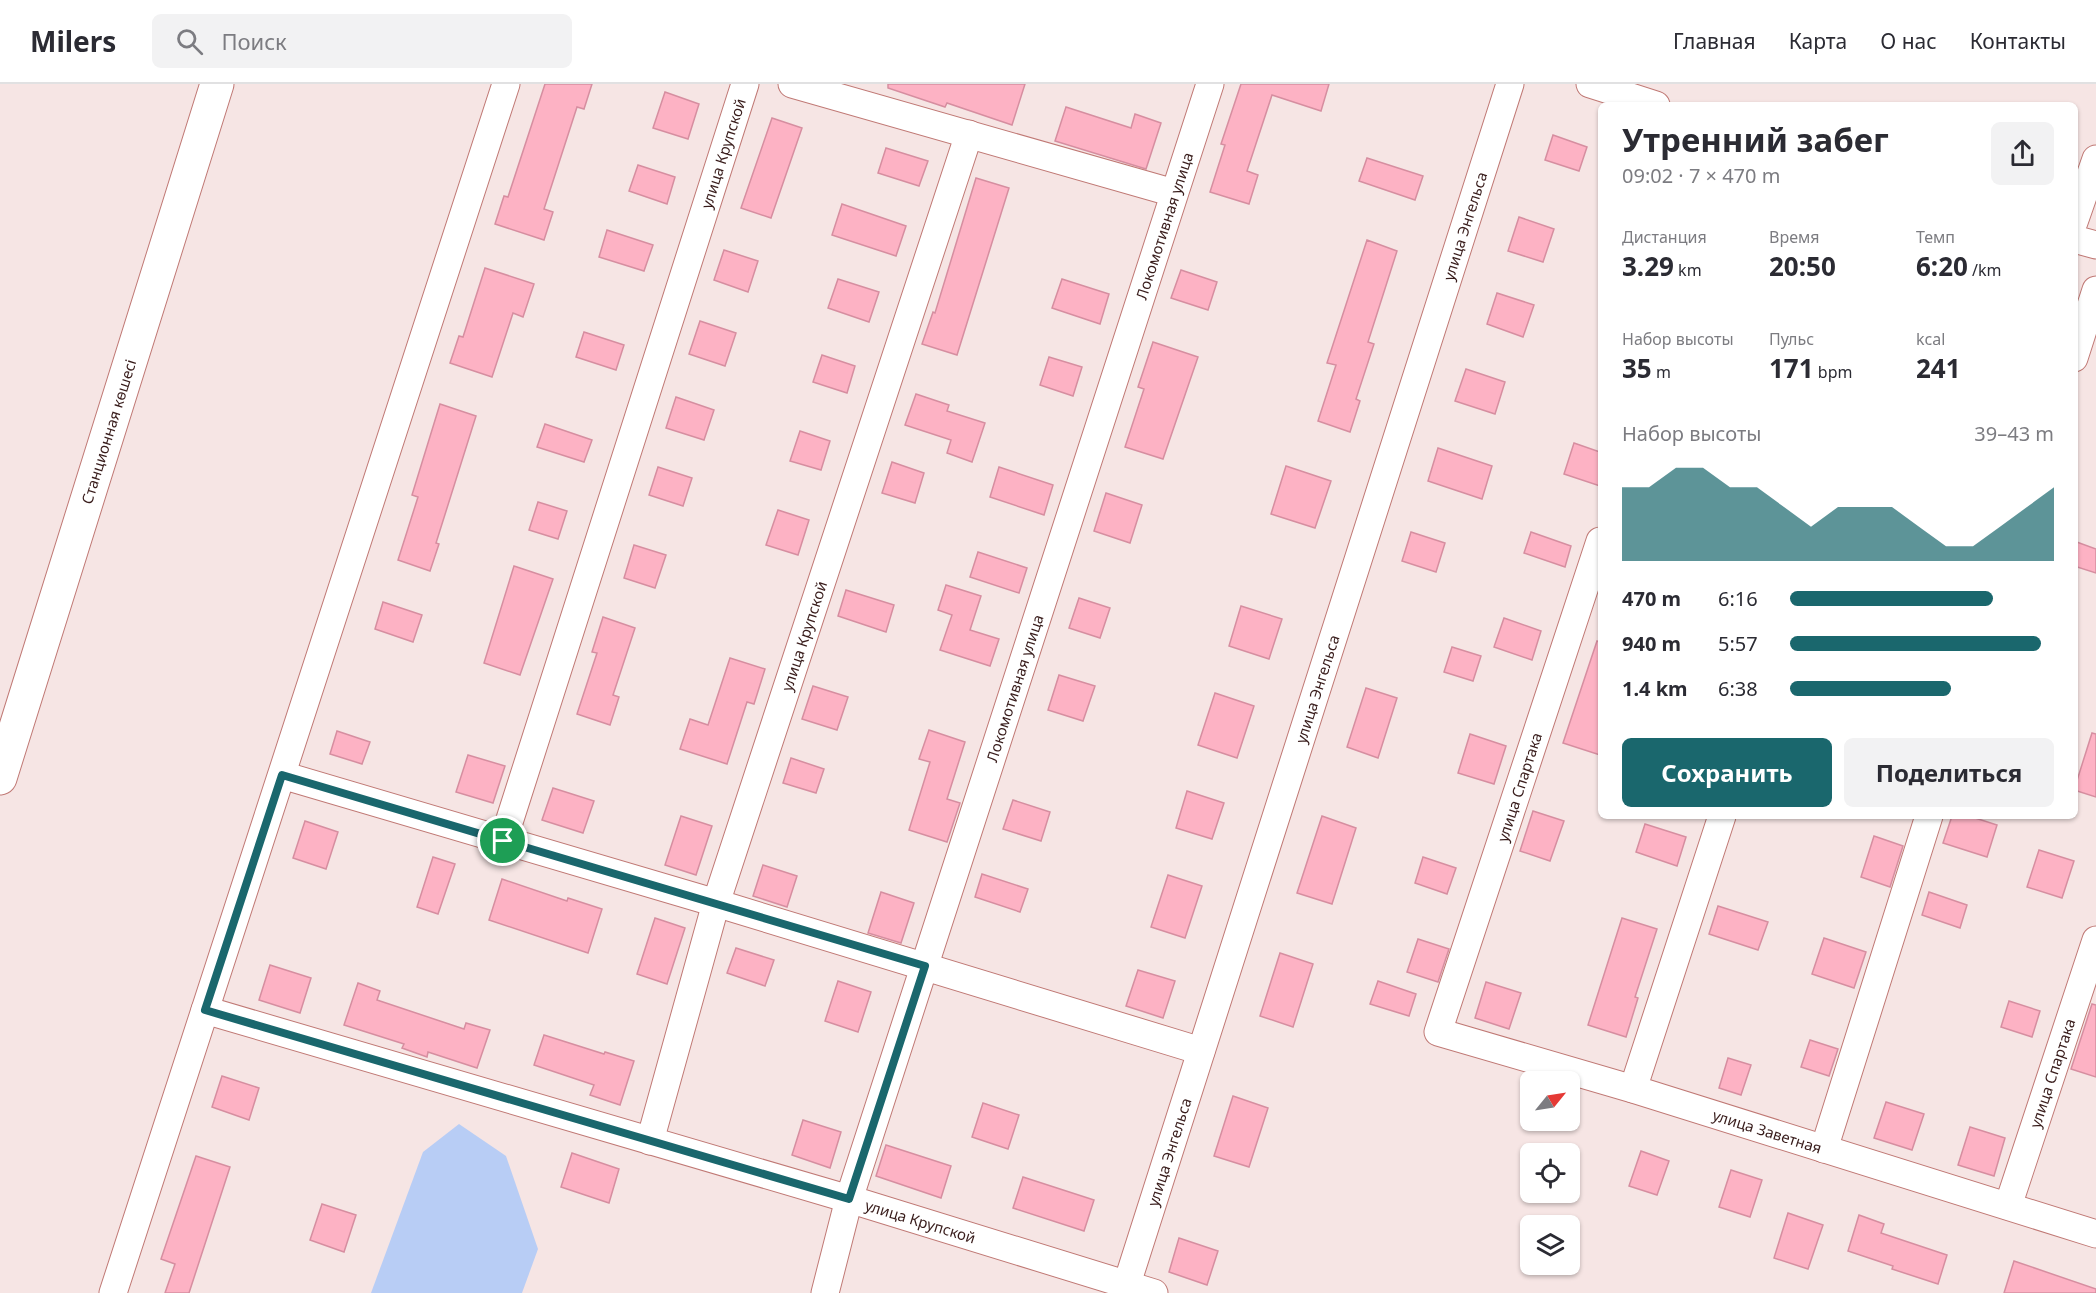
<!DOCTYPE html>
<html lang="ru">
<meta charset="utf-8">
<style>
body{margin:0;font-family:"Noto Sans",sans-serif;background:#f2f2f3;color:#2b2b33;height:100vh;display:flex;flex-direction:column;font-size:22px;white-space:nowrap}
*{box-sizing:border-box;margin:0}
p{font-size:20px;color:#7c7c81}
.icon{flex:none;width:33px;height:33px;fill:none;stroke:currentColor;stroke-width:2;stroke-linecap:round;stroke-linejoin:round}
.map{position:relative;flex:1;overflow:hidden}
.side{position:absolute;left:1598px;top:18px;width:480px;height:717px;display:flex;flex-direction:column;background:#fff;border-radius:9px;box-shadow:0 2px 4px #0004}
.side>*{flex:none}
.needle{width:39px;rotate:60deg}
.fabs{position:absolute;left:1520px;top:987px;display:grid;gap:12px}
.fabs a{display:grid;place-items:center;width:60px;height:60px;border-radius:9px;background:#fff;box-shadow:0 2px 4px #0004;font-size:30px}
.pin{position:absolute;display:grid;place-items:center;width:51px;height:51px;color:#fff;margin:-26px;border:3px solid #fff;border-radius:50%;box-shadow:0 2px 6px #0007}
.round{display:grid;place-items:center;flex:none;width:63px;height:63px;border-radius:9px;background:#f2f2f3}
.headline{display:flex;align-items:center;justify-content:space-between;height:102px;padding:0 24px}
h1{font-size:33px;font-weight:700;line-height:45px}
.figures{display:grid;grid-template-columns:repeat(3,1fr);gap:9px;height:102px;padding:6px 24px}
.figures div{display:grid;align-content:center}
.figures b{font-size:26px;font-weight:700}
.figures small{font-size:16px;font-weight:400}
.figures p{font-size:16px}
.chart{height:168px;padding:12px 24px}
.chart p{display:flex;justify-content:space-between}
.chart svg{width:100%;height:108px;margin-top:6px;fill:#1a676d;opacity:.7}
.cta{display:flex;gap:12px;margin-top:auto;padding:12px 24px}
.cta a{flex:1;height:69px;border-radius:9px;background:#1a676d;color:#fff;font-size:24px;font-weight:700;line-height:69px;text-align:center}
.cta a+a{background:#f2f2f3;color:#2b2b33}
ul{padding:0 24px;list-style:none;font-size:20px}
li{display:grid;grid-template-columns:96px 72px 1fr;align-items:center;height:45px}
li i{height:15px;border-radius:8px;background:#1a676d}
header{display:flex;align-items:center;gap:36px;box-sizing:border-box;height:84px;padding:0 30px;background:#fff;border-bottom:2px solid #e1e1e2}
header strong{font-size:28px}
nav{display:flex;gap:33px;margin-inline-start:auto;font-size:21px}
.search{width:420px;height:54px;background:#f2f2f3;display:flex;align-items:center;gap:15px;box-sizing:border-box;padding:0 21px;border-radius:9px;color:#7c7c81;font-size:22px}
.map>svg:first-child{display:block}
.water{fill:#b8cdf5}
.building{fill:#fdb2c4;stroke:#d68ea0;stroke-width:1.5}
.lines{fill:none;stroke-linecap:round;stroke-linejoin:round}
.street-casing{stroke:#c07975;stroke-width:29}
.secondary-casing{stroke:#c07975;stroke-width:35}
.street{stroke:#fff;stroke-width:27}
.secondary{stroke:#fff;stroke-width:33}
.route-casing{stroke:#fff;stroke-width:12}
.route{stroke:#1a676d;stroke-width:8}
.labels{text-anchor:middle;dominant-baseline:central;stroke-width:6;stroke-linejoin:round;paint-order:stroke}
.street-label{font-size:15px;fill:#381c1b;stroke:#fff}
</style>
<header>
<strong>Milers</strong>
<div class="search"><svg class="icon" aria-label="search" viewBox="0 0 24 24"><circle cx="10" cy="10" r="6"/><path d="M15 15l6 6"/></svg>Поиск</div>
<nav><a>Главная</a><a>Карта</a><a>О нас</a><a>Контакты</a></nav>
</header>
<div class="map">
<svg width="2096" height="1209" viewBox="0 0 2096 1209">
<rect width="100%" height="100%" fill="#f6e5e4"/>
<path class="water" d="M 459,1040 L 506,1072 L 538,1165 L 522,1209 L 371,1209 L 423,1068 Z"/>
<g class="building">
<path d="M 545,0 L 592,0 L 584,25 L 577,23 L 544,125 L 553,128 L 544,156 L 495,140 L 504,112 L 508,113 Z"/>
<path d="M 888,0 L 1025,0 L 1012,41 L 947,19 L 945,23 L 888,4 Z"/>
<path d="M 1241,0 L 1329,0 L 1321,27 L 1272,11 L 1247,87 L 1258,91 L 1249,120 L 1210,108 L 1225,61 L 1221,60 Z"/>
<path d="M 665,8 L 699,20 L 688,55 L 653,44 Z"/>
<path d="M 1066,23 L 1131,44 L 1135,30 L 1161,39 L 1146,85 L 1055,57 Z"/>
<path d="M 772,34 L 802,44 L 771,134 L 741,124 Z"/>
<path d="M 1553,51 L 1587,63 L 1579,87 L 1545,76 Z"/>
<path d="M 886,64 L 928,77 L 919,102 L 878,89 Z"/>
<path d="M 1367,74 L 1423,92 L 1415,116 L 1359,97 Z"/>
<path d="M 638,81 L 675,93 L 667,120 L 629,107 Z"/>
<path d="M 976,94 L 1009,104 L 957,271 L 922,260 L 933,228 L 935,229 Z"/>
<path d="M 842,120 L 906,142 L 896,172 L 832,151 Z"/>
<path d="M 1519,133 L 1554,145 L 1543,178 L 1508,167 Z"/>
<path d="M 607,146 L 653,161 L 644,187 L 599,173 Z"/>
<path d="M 1367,156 L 1397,167 L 1368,258 L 1374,260 L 1356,315 L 1360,317 L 1350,348 L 1318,337 L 1336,281 L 1327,279 Z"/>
<path d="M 724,166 L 758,177 L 748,208 L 714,196 Z"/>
<path d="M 485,184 L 534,200 L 523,233 L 513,229 L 492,293 L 450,279 L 459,252 L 463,253 Z"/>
<path d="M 1181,186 L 1217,198 L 1208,226 L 1171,214 Z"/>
<path d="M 838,195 L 879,208 L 869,238 L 828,224 Z"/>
<path d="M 1062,195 L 1109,210 L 1100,240 L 1052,224 Z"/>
<path d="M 1497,209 L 1534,221 L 1523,253 L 1487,240 Z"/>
<path d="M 700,237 L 736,249 L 725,282 L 689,270 Z"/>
<path d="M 584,248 L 624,261 L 616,286 L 576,273 Z"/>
<path d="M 1153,258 L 1198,273 L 1163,375 L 1125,363 L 1144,305 L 1138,303 Z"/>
<path d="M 822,271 L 855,282 L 847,309 L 813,298 Z"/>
<path d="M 1049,273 L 1082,283 L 1073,312 L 1040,301 Z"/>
<path d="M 1466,285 L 1505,298 L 1495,330 L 1455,317 Z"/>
<path d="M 916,310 L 949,321 L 947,327 L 985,339 L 972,378 L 947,369 L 951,356 L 905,341 Z"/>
<path d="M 676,313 L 714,326 L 704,356 L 666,344 Z"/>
<path d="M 440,320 L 476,332 L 436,459 L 439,460 L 430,487 L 398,476 L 418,413 L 412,411 Z"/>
<path d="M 545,340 L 592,356 L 584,378 L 537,363 Z"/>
<path d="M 800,347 L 830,357 L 821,386 L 790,377 Z"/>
<path d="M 1574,359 L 1600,368 L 1600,402 L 1564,390 Z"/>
<path d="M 1438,364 L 1492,382 L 1482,415 L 1428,397 Z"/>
<path d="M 892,378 L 924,389 L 915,419 L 882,409 Z"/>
<path d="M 1286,382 L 1331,397 L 1315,444 L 1271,430 Z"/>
<path d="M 658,383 L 692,394 L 683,422 L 649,411 Z"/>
<path d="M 999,383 L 1053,401 L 1044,431 L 990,413 Z"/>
<path d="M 1106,409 L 1142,421 L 1130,459 L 1094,447 Z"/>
<path d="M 538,418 L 567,427 L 558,455 L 529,446 Z"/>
<path d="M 778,426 L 809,436 L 798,471 L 766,461 Z"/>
<path d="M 1411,448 L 1445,459 L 1436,488 L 1402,477 Z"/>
<path d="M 1531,448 L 1571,462 L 1565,483 L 1524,469 Z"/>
<path d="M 2074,457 L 2096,465 L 2096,489 L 2074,482 Z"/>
<path d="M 634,461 L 666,471 L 655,504 L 624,494 Z"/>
<path d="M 978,468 L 1027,484 L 1019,509 L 970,493 Z"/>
<path d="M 514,482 L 553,495 L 520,591 L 484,579 Z"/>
<path d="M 946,501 L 981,512 L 970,546 L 999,555 L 990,582 L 940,566 L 952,531 L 938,526 Z"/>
<path d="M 846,506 L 894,521 L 886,548 L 838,532 Z"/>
<path d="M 1079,514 L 1110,524 L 1100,554 L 1069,544 Z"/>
<path d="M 383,518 L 422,531 L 413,558 L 375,545 Z"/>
<path d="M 1241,522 L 1282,535 L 1269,575 L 1229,562 Z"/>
<path d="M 603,533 L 635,544 L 613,611 L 619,613 L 610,641 L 577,630 L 597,569 L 592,568 Z"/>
<path d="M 1504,534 L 1541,547 L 1532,576 L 1494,563 Z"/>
<path d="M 1597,557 L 1600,558 L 1600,671 L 1563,659 Z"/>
<path d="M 1452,563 L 1481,572 L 1473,597 L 1444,588 Z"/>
<path d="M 730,574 L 765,585 L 754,620 L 747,618 L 727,680 L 680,665 L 690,635 L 708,641 Z"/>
<path d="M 1059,591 L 1095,602 L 1083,637 L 1048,626 Z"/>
<path d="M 813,602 L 848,613 L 837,646 L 802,635 Z"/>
<path d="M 1366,604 L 1397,614 L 1378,674 L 1347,663 Z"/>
<path d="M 1215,609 L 1254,622 L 1237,674 L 1198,661 Z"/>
<path d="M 929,646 L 965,658 L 947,715 L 960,719 L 947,758 L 909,746 L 930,678 L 919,675 Z"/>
<path d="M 337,647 L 370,658 L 362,680 L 330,670 Z"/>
<path d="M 2092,649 L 2096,650 L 2096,713 L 2074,706 Z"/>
<path d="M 1470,650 L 1506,662 L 1494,700 L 1458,689 Z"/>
<path d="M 468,671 L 505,682 L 493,719 L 456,708 Z"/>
<path d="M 791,674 L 824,685 L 816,709 L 783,699 Z"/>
<path d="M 553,704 L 594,717 L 583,749 L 542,736 Z"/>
<path d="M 1187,707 L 1224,719 L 1212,755 L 1176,744 Z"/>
<path d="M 1013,716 L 1050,728 L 1041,757 L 1003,745 Z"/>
<path d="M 1533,727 L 1564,737 L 1550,777 L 1520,767 Z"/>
<path d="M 681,732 L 712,742 L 696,791 L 665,781 Z"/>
<path d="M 1322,732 L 1356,744 L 1332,820 L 1297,809 Z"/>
<path d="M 1952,732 L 1969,732 L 1997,741 L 1987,773 L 1943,759 Z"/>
<path d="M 305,737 L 338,748 L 326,785 L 293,774 Z"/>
<path d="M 1645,740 L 1686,753 L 1677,782 L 1636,768 Z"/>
<path d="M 1874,752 L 1903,762 L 1890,803 L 1861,793 Z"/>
<path d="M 2039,766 L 2074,777 L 2062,814 L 2027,803 Z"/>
<path d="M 433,773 L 455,780 L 438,830 L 417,823 Z"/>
<path d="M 1423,773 L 1456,784 L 1447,810 L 1415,799 Z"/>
<path d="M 763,781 L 797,792 L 787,823 L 753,812 Z"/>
<path d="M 982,790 L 1028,805 L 1020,828 L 975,813 Z"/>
<path d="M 1168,791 L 1202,802 L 1185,854 L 1151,843 Z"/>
<path d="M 502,795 L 567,817 L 568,814 L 602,825 L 588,869 L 489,836 Z"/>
<path d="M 881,808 L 914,819 L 901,859 L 868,849 Z"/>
<path d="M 1929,808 L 1967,821 L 1960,844 L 1922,831 Z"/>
<path d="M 1718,822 L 1768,838 L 1758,866 L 1709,850 Z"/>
<path d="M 655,834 L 685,844 L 667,900 L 637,890 Z"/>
<path d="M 1622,834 L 1657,845 L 1635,913 L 1638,914 L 1626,953 L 1588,941 Z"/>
<path d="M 1824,854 L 1866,868 L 1854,904 L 1812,890 Z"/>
<path d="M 1418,855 L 1449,865 L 1438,898 L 1407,888 Z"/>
<path d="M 736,864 L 774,876 L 765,902 L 727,889 Z"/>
<path d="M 1280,869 L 1313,880 L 1293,943 L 1260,932 Z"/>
<path d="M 270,881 L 311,894 L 300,929 L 259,916 Z"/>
<path d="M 1138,886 L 1175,897 L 1163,934 L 1126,922 Z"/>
<path d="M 838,897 L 871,908 L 858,948 L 825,937 Z"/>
<path d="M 1378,897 L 1416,910 L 1409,932 L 1370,920 Z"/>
<path d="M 1486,898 L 1521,909 L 1509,945 L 1475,934 Z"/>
<path d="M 358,899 L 380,907 L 377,916 L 464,945 L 466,939 L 490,946 L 477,984 L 428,968 L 427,973 L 402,964 L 404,960 L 344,941 Z"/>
<path d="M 2009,917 L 2040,927 L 2032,953 L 2001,943 Z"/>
<path d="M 2092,920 L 2096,921 L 2096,993 L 2071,985 Z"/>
<path d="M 544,951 L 604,970 L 605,968 L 634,977 L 620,1021 L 590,1011 L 594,1001 L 534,981 Z"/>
<path d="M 1810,956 L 1838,965 L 1829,992 L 1801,983 Z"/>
<path d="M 1728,974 L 1751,981 L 1741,1011 L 1719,1004 Z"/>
<path d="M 222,992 L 259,1004 L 249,1036 L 212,1023 Z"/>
<path d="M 1233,1012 L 1268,1024 L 1249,1083 L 1214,1072 Z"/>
<path d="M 1886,1018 L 1924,1030 L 1912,1066 L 1874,1054 Z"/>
<path d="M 983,1019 L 1019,1031 L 1008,1065 L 972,1053 Z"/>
<path d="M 803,1036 L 841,1048 L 830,1084 L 792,1071 Z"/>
<path d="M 1970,1043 L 2005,1054 L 1994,1092 L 1958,1081 Z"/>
<path d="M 886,1061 L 951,1082 L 941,1114 L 876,1092 Z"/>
<path d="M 1641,1067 L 1669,1077 L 1657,1111 L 1629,1102 Z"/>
<path d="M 572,1069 L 619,1085 L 609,1119 L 561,1103 Z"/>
<path d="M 196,1072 L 230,1083 L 189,1209 L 165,1209 L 175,1180 L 161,1175 Z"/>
<path d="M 1731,1086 L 1762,1096 L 1750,1133 L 1719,1123 Z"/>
<path d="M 1023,1093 L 1094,1116 L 1084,1147 L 1013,1124 Z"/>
<path d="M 322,1120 L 356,1131 L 344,1168 L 310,1156 Z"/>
<path d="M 1788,1129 L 1823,1141 L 1808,1185 L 1774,1174 Z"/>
<path d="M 1859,1131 L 1884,1140 L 1881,1149 L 1947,1171 L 1938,1200 L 1892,1185 L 1893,1182 L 1848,1167 Z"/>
<path d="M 1179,1154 L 1218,1167 L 1207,1201 L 1169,1188 Z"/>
<path d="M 2014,1177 L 2096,1205 L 2096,1209 L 2004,1209 Z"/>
</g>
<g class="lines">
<defs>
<g id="street">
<path d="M 792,0 L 1174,109"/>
<path d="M 1590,0 L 1656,21"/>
<path d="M 2074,138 L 2096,75"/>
<path d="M 2074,155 L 2096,161"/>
<path d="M 2074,274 L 2096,206"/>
<path id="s1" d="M 1600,457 L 1438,948 L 1633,1005 L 2096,1150"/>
<path d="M 282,691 L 716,819 L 1201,967"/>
<path id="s2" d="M 503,757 L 745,0"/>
<path id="s3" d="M 205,926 L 849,1115 L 1154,1209"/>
<path d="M 1633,1005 L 1722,732"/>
<path id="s4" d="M 650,1057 L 716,819 L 969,50"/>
<path d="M 1824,1065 L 1929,732"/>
<path id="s5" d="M 2008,1122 L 2096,856"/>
<path d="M 113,1209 L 506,0"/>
<path id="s6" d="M 825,1209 L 849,1115 L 1210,0"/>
<path id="s7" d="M 1124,1209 L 1510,0"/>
</g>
<g id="secondary">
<path id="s8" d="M 0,694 L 217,0"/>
</g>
</defs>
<use href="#street" class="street-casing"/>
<use href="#secondary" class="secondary-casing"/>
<use href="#street" class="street"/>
<use href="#secondary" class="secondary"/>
</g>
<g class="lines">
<defs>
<path id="route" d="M 282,691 L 925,882 L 849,1115 L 205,926 Z"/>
</defs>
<use href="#route" class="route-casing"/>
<use href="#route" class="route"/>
</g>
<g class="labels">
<g class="street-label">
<text stroke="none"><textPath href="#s2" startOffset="722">улица Крупской</textPath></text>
<text stroke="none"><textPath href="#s6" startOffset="1120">Локомотивная улица</textPath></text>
<text stroke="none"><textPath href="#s7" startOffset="1120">улица Энгельса</textPath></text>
<text stroke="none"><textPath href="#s8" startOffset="363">Станционная көшесі</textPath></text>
<text stroke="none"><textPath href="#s4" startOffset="528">улица Крупской</textPath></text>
<text stroke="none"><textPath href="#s6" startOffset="634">Локомотивная улица</textPath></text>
<text stroke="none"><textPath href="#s7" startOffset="634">улица Энгельса</textPath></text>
<text transform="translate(1519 703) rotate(-72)">улица Спартака</text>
<text stroke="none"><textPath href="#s5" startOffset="140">улица Спартака</textPath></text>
<text stroke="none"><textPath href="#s1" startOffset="861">улица Заветная</textPath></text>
<text stroke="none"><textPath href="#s7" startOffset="148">улица Энгельса</textPath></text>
<text stroke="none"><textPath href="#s3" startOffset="746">улица Крупской</textPath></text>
</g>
</g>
</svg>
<div class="fabs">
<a><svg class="needle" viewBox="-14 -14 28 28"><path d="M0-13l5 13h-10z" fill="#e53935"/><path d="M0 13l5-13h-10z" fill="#7c7c81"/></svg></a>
<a><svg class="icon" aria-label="locate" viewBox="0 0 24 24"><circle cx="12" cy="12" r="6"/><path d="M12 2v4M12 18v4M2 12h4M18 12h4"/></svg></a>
<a><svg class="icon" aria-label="layers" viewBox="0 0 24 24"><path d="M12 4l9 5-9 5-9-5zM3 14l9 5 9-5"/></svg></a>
</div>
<div class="pin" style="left:503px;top:757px;background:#1e9e55"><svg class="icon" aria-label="arrive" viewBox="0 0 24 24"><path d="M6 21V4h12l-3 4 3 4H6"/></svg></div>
<section class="side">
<div class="headline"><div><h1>Утренний забег</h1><p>09:02 · 7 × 470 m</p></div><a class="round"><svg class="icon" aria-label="share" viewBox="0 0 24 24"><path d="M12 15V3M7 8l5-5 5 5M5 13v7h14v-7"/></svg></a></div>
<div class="figures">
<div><p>Дистанция</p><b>3.29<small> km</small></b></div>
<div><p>Время</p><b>20:50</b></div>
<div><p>Темп</p><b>6:20<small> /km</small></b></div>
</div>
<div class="figures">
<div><p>Набор высоты</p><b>35<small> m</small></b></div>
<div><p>Пульс</p><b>171<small> bpm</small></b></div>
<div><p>kcal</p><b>241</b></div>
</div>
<div class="chart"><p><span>Набор высоты</span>39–43 m</p>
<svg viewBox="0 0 160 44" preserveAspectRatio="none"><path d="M0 44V14L10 14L20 6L30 6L40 14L50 14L60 22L70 30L80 22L90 22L100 22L110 30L120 38L130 38L140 30L150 22L160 14V44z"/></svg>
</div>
<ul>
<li><b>470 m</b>6:16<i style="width:77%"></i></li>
<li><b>940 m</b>5:57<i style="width:95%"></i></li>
<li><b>1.4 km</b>6:38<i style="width:61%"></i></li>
</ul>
<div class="cta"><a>Сохранить</a><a>Поделиться</a></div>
</section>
</div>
